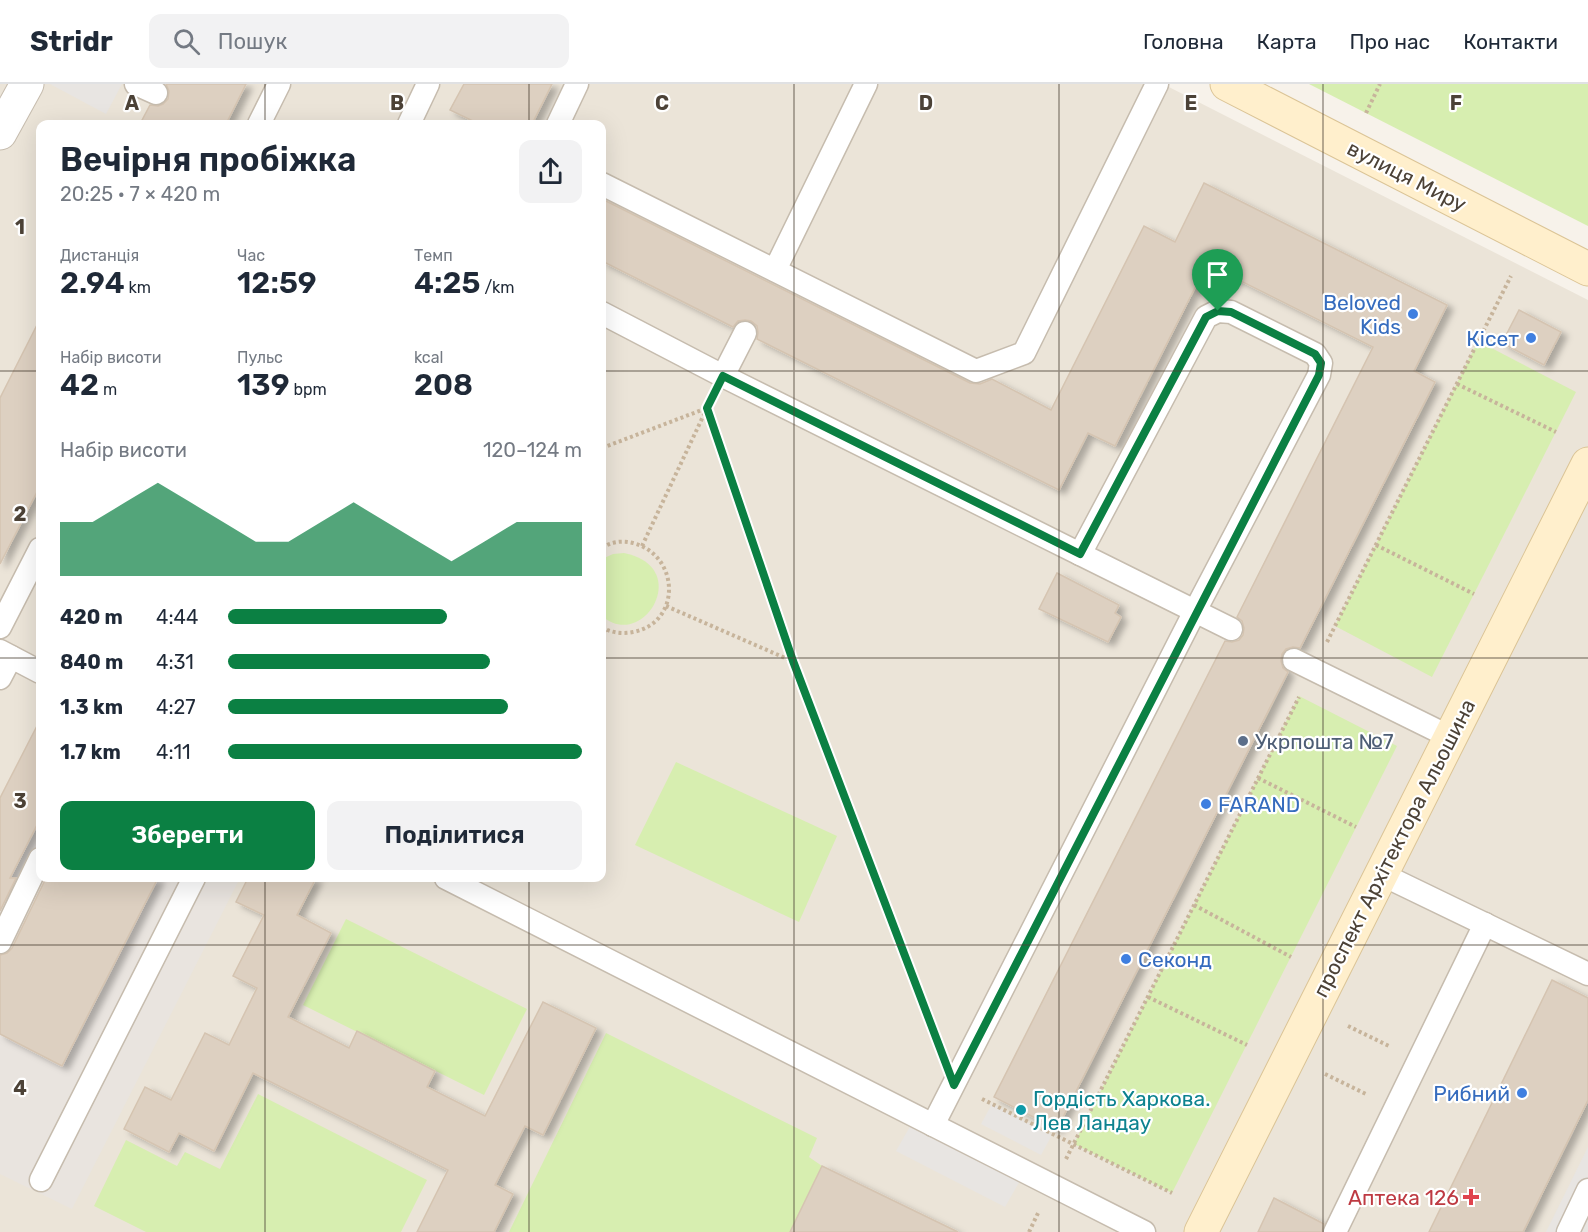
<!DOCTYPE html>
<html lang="uk">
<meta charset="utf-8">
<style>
body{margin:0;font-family:Rubik,sans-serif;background:#f2f2f3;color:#1f2937;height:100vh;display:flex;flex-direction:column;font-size:22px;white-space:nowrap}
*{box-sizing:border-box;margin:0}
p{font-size:20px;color:#747a83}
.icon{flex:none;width:33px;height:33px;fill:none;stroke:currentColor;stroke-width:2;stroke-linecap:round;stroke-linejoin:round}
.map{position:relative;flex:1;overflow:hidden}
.drawer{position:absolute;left:36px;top:36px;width:570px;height:762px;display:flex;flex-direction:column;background:#fff;border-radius:12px;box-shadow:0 6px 24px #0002}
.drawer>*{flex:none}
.pin{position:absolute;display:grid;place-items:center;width:51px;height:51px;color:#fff;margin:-62px -26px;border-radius:50% 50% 50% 0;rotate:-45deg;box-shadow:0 0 6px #0007}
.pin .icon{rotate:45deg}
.round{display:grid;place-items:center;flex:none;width:63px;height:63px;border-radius:12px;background:#f2f2f3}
.headline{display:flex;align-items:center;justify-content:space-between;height:102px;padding:0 24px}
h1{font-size:33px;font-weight:600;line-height:45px}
.figures{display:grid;grid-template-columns:repeat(3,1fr);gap:9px;height:102px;padding:6px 24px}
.figures div{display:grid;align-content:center}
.figures b{font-size:30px;font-weight:600}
.figures small{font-size:16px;font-weight:400}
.figures p{font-size:16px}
.chart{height:168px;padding:12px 24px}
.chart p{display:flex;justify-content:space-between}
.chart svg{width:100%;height:108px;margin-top:6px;fill:#0b8043;opacity:.7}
.button{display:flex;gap:12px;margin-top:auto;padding:12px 24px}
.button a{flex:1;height:69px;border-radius:12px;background:#0b8043;color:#fff;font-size:24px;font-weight:600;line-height:69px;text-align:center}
.button a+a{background:#f2f2f3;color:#1f2937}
ul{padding:0 24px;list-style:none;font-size:20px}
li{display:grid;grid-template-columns:96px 72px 1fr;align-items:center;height:45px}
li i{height:15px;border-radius:8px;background:#0b8043}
header{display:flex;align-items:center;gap:36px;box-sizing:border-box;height:84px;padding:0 30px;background:#fff;border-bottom:2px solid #e0e1e3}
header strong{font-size:28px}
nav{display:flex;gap:33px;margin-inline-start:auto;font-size:21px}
.search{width:420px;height:54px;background:#f2f2f3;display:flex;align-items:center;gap:15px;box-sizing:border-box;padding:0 21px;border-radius:12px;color:#747a83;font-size:22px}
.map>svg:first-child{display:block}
.residential{fill:#ebe4d8;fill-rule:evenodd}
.industrial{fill:#e9e4df}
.green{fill:#d7eeb0}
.parking{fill:#e8e5e2}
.building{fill:#ddd0c1;stroke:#d5c4b1;stroke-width:1.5;filter:url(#shadow)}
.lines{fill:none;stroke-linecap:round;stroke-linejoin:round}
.lane-casing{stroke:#c6bcae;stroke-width:25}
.street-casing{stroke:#c6bcae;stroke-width:35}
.secondary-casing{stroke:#dbc496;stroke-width:35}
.path{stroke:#c7b49b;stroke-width:4;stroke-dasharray:3 3;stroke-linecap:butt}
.lane{stroke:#fff;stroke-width:22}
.street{stroke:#fff;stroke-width:33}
.secondary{stroke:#ffefcc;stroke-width:33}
.route-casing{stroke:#fff;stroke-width:12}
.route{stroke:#0b8043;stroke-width:8}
.grid{fill:none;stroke:#4c4237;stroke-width:1.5;stroke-opacity:0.55}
.shop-dot{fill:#3f7fe0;stroke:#fff;stroke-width:2}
.service-dot{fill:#5c6f8a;stroke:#fff;stroke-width:2}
.culture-dot{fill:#0f9aa8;stroke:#fff;stroke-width:2}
.health-dot{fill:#e0444e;stroke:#fff;stroke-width:2}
.labels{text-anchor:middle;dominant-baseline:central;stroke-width:4.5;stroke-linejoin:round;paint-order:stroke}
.street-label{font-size:21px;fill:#4c4237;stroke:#fff}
.shop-label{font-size:21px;fill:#366cbe;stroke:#fff;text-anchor:end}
.service-label{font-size:21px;fill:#4e5e75;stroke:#fff;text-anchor:start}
.culture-label{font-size:21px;fill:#0d838f;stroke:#fff;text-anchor:start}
.health-label{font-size:21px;fill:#be3a42;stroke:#fff;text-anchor:end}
.grid-label{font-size:20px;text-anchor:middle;font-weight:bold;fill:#4c4237;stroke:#fff;stroke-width:4.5;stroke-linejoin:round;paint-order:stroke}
</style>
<header>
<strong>Stridr</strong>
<div class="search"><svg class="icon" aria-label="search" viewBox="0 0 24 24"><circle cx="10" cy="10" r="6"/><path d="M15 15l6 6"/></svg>Пошук</div>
<nav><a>Головна</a><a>Карта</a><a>Про нас</a><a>Контакти</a></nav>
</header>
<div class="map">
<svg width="1588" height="1148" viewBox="0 0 1588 1148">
<defs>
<filter id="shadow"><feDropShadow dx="6" dy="4" stdDeviation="3" flood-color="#0004"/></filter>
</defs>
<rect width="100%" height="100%" fill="#f7f2ea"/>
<path class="residential" d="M 0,0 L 1163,0 L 1588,216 L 1588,1148 L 0,1148 ZM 40,40 L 602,40 L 602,794 L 40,794 Z"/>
<path class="industrial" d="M 35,646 L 40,649 L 40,794 L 240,794 L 72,1125 L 0,1090 L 0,714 Z"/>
<g class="green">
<path d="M 1309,0 L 1588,0 L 1588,142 Z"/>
<path d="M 1478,257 L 1576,308 L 1432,593 L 1335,542 Z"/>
<path d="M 624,469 C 694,483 643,568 602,532 L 602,475 L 613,470 Z"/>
<path d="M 1299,612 L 1397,662 L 1172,1109 L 1074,1060 Z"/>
<path d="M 676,678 L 837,752 L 799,838 L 635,761 Z"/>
<path d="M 346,835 L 527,925 L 484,1011 L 303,921 Z"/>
<path d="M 606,949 L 817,1054 L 809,1073 L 822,1082 L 790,1148 L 509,1148 Z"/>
<path d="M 258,1010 L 427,1096 L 401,1148 L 146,1148 L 94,1122 L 126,1056 L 177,1082 L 185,1068 L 220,1085 Z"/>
</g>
<g class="parking">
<path d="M 50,0 L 122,0 L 106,30 Z"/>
<path d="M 992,1020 L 1052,1051 L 1041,1071 L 981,1040 Z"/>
<path d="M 916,1032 L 1025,1088 L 1005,1123 L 896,1067 Z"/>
<path d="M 1588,1063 L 1588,1148 L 1546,1148 Z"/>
</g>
<g class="building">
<path d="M 166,0 L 246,0 L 226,40 L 140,40 L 150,21 L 158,22 L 163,20 L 168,15 L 169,7 Z"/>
<path d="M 464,0 L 552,0 L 532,40 L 479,40 L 450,26 Z"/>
<path d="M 1204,99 L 1447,221 L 1414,287 L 1435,298 L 1300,564 L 1293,563 L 1286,565 L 1282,570 L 1281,577 L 1283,584 L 1288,588 L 1057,1045 L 994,1013 L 1225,557 L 1232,558 L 1239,556 L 1243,551 L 1244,544 L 1242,537 L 1237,533 L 1373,263 L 1207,180 L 1115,362 L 1088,349 L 1059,406 L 757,255 L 758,249 L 757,242 L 751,237 L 745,236 L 738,237 L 733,243 L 602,177 L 602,115 L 970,299 L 980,300 L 992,295 L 1051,326 L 1144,142 L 1175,158 Z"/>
<path d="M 1519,226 L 1561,248 L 1544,281 L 1502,259 Z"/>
<path d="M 40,235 L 40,402 L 0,480 L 0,314 Z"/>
<path d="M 1057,489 L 1119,521 L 1115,529 L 1121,533 L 1108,558 L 1039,525 Z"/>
<path d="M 40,636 L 40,735 L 10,794 L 16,794 L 0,827 L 0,714 Z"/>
<path d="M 46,794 L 158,794 L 62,982 L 0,950 L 0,871 L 7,869 L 12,864 Z"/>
<path d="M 248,794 L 316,794 L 297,831 L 331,849 L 288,933 L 349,964 L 357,947 L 435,987 L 427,1003 L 485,1032 L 543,918 L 596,944 L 543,1051 L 525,1042 L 495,1101 L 513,1110 L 494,1148 L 417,1148 L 448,1086 L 253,989 L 214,1067 L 179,1049 L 169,1068 L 124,1045 L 145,1003 L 171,1016 L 205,949 L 229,961 L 257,904 L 233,892 L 264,831 L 236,818 Z"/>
<path d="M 1552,896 L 1588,914 L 1588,1016 L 1523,1148 L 1429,1148 Z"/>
<path d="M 822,1082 L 958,1148 L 790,1148 Z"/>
<path d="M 1274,1114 L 1324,1140 L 1322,1148 L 1258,1148 Z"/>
</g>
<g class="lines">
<defs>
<g id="lane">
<path d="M 136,0 L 156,9"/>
<path d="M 259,40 L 279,0"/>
<path d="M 409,40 L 428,0"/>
<path d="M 558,40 L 577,0"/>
<path d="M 602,100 L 976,287 L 1024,269 L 1157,0"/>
<path d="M 775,186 L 866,0"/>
<path d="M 602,229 L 723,292 L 1080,470 L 1206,233 L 1218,227 L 1231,228 L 1315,270 L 1321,279 L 1319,291 L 1195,527 L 933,1041"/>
<path d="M 723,292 L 745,249"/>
<path d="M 1080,470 L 1231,545"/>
<path d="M 0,543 L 40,465"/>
<path d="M 0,567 L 40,588"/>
<path d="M 1294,576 L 1450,653"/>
<path d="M 0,594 L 11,573"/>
<path d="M 1381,790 L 1588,890"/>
<path d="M 446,794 L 1144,1148"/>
<path d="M 0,858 L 40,775"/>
<path d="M 41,1096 L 194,794"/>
<path d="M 1335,1148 L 1485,840"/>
<path d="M 1568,1148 L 1588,1106"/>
</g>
<path id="street" d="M 0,49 L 27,0"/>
<g id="secondary">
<path d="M 1227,0 L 1588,185"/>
<path d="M 1201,1148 L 1588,380"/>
</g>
</defs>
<use href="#lane" class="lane-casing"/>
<use href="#street" class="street-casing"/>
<use href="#secondary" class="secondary-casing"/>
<g class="path">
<path d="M 1366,29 L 1380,0"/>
<path d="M 1457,300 L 1556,348"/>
<path d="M 602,364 L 707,324 L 793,577 L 939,961"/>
<path d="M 1376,461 L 1474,510"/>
<path d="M 642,462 L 707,324"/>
<path d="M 602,464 C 611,458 622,456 633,459 C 680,471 682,539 633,548 C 622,550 611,549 602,543"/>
<path d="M 666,522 L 792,577"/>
<path d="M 602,554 L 605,546"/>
<path d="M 1327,558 L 1511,192"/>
<path d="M 1258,694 L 1356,743"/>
<path d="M 1194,821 L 1291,873"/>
<path d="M 1148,913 L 1247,961"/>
<path d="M 1348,942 L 1391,963"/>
<path d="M 1325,990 L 1368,1011"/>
<path d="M 982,1015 L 1172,1109"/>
<path d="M 1066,1075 L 1299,613"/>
<path d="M 1029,1148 L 1039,1127"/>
</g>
<use href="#lane" class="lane"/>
<use href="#street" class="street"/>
<use href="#secondary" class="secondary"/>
</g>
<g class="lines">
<defs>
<path id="route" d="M 1218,227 L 1231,228 L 1315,270 L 1321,279 L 1319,291 L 954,1001 L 793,577 L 707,324 L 723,292 L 1080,470 L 1206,233 Z"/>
</defs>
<use href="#route" class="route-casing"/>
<use href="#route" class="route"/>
</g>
<path class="grid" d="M 265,0 L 265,40M 529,0 L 529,40M 794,0 L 794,1148M 1059,0 L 1059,1148M 1323,0 L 1323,1148M 0,287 L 40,287M 602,287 L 1588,287M 0,574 L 40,574M 602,574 L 1588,574M 265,794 L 265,1148M 529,794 L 529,1148M 0,861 L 1588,861"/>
<g class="shop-dot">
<circle cx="1413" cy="230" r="6"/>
<circle cx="1531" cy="254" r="6"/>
<circle cx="1206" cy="720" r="6"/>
<circle cx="1126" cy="875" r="6"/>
<circle cx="1522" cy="1009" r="6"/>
</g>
<circle class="service-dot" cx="1243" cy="657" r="6"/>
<circle class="culture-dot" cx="1021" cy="1026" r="6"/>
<path class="health-dot" d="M1468 1104h6v6h6v6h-6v6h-6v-6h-6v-6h6z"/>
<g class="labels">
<g class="street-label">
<text transform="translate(1407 92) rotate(27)">вулиця Миру</text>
<text transform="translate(1394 764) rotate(-63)">проспект Архітектора Альошина</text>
</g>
<g class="shop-label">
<text x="1401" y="218">Beloved<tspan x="1401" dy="24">Kids</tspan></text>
<text x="1519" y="254">Кісет</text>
<text x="1218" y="720" text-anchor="start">FARAND</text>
<text x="1138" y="875" text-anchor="start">Секонд</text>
<text x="1510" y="1009">Рибний</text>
</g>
<g class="service-label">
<text x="1255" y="657">Укрпошта №7</text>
</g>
<g class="culture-label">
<text x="1033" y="1014">Гордість Харкова.<tspan x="1033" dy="24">Лев Ландау</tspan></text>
</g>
<g class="health-label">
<text x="1459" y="1113">Аптека 126</text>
</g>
</g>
<g class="grid-label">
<text x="132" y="26">A</text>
<text x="397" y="26">B</text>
<text x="662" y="26">C</text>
<text x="926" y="26">D</text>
<text x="1191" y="26">E</text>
<text x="1456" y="26">F</text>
<text x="20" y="150">1</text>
<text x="20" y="437">2</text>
<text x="20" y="724">3</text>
<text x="20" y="1011">4</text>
</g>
</svg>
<div class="pin" style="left:1218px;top:227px;background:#1e9e55"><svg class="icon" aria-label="arrive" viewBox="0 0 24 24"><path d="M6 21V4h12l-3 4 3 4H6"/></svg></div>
<section class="drawer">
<div class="headline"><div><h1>Вечірня пробіжка</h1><p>20:25 · 7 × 420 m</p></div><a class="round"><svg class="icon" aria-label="share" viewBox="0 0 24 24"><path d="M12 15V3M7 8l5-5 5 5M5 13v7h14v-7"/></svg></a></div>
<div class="figures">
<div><p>Дистанція</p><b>2.94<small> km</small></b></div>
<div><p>Час</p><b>12:59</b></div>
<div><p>Темп</p><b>4:25<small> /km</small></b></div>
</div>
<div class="figures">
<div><p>Набір висоти</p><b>42<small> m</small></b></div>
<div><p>Пульс</p><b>139<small> bpm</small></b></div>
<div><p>kcal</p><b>208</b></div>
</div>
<div class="chart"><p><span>Набір висоти</span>120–124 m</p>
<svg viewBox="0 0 160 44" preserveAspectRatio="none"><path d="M0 44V22L10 22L20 14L30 6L40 14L50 22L60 30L70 30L80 22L90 14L100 22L110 30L120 38L130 30L140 22L150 22L160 22V44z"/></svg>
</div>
<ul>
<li><b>420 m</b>4:44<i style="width:62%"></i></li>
<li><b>840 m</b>4:31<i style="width:74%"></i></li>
<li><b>1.3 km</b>4:27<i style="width:79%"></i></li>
<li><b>1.7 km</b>4:11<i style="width:100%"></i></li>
</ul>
<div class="button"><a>Зберегти</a><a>Поділитися</a></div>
</section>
</div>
